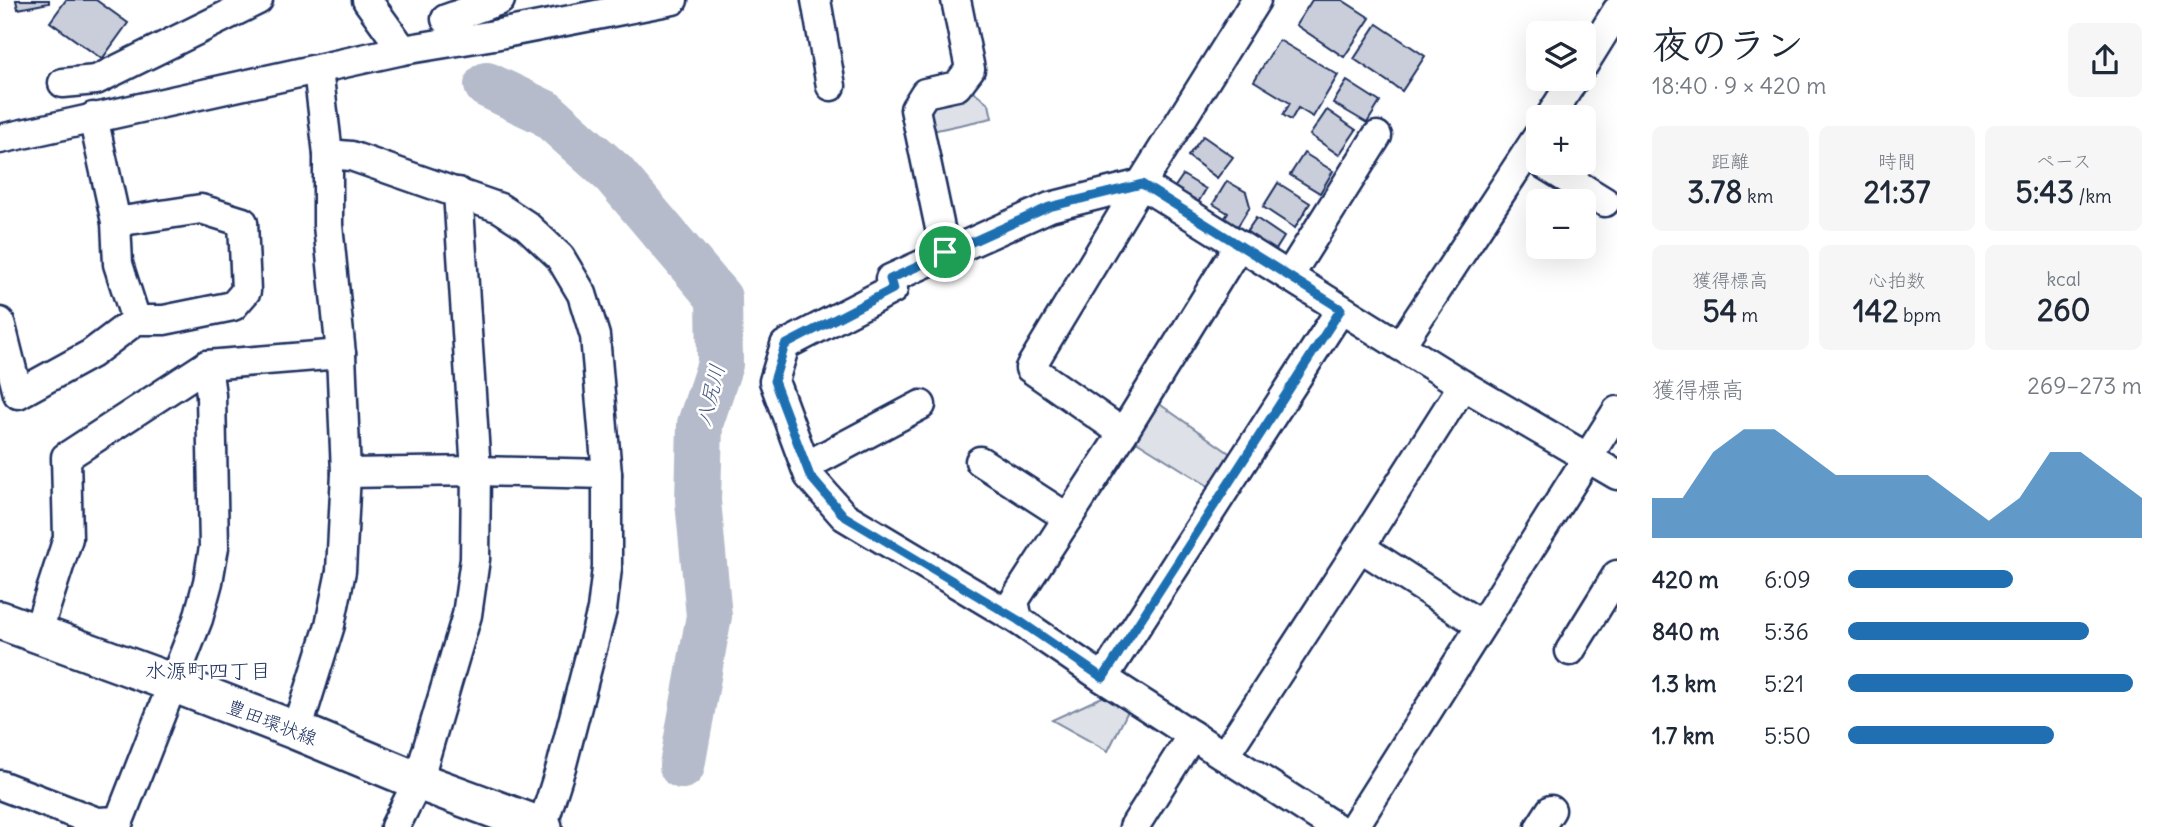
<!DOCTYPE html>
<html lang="ja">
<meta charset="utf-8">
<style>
body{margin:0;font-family:Delius,"Klee One",sans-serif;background:#f6f6f7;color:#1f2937;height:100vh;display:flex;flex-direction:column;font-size:26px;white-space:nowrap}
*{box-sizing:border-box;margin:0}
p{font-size:23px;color:#747a83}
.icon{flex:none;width:38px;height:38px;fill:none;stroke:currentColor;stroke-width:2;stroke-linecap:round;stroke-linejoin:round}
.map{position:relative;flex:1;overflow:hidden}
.drawer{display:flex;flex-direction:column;background:#fff;width:560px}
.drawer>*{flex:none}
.controls{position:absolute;left:1526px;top:21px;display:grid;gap:14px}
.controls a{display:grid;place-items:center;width:70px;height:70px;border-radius:10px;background:#fff;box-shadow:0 7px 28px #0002;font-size:35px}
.pin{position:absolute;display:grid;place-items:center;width:60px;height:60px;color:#fff;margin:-30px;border:4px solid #fff;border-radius:50%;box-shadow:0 2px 7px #0007}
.round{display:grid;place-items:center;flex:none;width:74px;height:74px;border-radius:10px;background:#f6f6f7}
.headline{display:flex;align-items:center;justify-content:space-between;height:119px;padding:0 35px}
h1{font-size:38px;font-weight:700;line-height:52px}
.metrics{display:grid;grid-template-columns:repeat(3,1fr);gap:10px;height:119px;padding:7px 35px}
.metrics div{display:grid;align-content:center;border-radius:10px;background:#f6f6f7;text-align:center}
.metrics b{font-size:30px;font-weight:700}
.metrics small{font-size:19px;font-weight:400}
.metrics p{font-size:19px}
.chart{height:196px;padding:14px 35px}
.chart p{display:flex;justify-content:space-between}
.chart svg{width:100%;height:126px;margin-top:7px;fill:#1f6fb2;opacity:.7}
ul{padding:0 35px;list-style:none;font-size:23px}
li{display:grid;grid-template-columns:112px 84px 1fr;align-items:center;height:52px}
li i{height:18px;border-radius:9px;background:#1f6fb2}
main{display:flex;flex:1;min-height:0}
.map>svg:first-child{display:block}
.green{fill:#dee1e7;stroke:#7c88a2;stroke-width:2}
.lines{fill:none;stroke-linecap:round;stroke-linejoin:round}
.river{stroke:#b5bbca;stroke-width:46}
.building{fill:#caceda;stroke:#1b2f5e;stroke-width:2}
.minor-casing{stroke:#1b2f5e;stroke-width:33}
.major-casing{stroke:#1b2f5e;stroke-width:42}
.minor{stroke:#fff;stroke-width:28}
.major{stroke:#fff;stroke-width:37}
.route-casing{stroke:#fff;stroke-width:14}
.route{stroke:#1f6fb2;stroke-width:9}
.labels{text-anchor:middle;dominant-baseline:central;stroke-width:5;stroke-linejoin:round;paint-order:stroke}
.street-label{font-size:19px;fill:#1b2f5e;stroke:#fff}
.water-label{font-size:21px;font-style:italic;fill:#49597e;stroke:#fff}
.neighbourhood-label{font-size:21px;fill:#1b2f5e;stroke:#fff}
</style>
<main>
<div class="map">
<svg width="1617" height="827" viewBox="0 0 1617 827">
<rect width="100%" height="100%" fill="#fff"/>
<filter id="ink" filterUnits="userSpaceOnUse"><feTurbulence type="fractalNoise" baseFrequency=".0143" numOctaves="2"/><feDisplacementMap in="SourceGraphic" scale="14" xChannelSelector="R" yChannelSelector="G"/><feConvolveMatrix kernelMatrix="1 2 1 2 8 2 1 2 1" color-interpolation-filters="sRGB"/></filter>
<g filter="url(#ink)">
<g class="green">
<path d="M 971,89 L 989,104 L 992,118 L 932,131 L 929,113 L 934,104 L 963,98 Z"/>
<path d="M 1158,403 L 1232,455 L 1210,487 L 1133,439 Z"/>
<path d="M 1111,693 L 1131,705 L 1108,751 L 1052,720 Z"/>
</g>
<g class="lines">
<path class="river" d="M 487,85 L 546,113 L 614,174 L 719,298 L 720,364 L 700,424 L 698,501 L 709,616 L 682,766"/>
</g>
<g class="building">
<path d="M 16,0 L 49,0 L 49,3 L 18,9 Z"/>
<path d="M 66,0 L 96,0 L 128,23 L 102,59 L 50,22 Z"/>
<path d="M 1312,0 L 1342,0 L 1370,18 L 1344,57 L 1296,25 Z"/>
<path d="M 1377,24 L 1425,56 L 1402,91 L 1354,59 Z"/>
<path d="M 1279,40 L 1338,75 L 1313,117 L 1298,108 L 1291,120 L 1283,115 L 1290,103 L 1254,81 Z"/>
<path d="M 1347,81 L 1380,102 L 1367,123 L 1333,103 Z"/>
<path d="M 1327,110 L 1356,130 L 1339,155 L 1310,135 Z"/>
<path d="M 1203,136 L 1233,157 L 1217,178 L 1188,156 Z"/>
<path d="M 1304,153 L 1333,171 L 1320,193 L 1290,175 Z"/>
<path d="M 1183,175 L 1206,189 L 1196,206 L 1172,191 Z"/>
<path d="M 1227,181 L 1246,192 L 1250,206 L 1236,229 L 1223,221 L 1228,213 L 1213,204 Z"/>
<path d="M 1278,183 L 1310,203 L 1295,228 L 1263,207 Z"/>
<path d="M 1256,218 L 1284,237 L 1272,256 L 1243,237 Z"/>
</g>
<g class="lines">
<defs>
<g id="minor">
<path d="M 367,0 L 403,50"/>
<path d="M 816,0 L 831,86"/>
<path d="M 1256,0 L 1141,184 L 1463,385 L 1617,475"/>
<path d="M 446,19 L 500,0"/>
<path d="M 1584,64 L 1617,11"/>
<path d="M 63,83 L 96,80 L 258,0"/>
<path d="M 1550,117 L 1574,79"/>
<path d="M 0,139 L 403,50 L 494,35 L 673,0"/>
<path d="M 328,154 L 351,156 L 500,208 L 526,225 L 560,257 L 582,294 L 595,336 L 607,474 L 607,568 L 602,610 L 562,764 L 542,827"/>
<path d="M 1542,163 L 1605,202"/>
<path d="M 116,222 L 118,264 L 136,320"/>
<path d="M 1239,245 L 1123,433 L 1014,601 L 1018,620 L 1103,678 L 1335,827"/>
<path d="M 945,252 L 915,109 L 925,93 L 957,86 L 970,69 L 956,0"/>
<path d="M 1289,276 L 1377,136"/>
<path d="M 0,322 L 18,394 L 91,354 L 136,320 L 164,320 L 233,306 L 246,291 L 243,222 L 201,209 L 116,222 L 93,117"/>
<path d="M 1400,346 L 1538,136"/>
<path d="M 1123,433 L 1030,368 L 1141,184"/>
<path d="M 980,461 L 1068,518"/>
<path d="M 806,466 L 921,405"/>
<path d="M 346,473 L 476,471 L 607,474"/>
<path d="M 1360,547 L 1481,625"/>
<path d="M 1018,620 L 844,516 L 809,476 L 774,381 L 785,345 L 893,289 L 890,279 L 1050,207 L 1141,184"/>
<path d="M 37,634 L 68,538 L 66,457 L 207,365 L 341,354"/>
<path d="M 1570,651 L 1617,575"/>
<path d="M 1103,678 L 1341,309"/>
<path d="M 297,731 L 330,625 L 341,571 L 346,473 L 341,354 L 328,225 L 328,154 L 318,70"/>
<path d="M 1224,756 L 1360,547 L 1463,385"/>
<path d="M 0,785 L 97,822 L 119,821 L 198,619 L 208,582 L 214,547 L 211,395 L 207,365"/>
<path d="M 395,827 L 418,781 L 467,615 L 475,559 L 476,471 L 458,192"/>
<path d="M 1134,827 L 1192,735"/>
<path d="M 1354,827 L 1617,411"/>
<path d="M 1540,827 L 1551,810"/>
</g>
<path id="major" d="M 0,620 L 173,683 L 297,731 L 418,781 L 543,827"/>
</defs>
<use href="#minor" class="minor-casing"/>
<use href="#major" class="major-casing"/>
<use href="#minor" class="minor"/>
<use href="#major" class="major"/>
</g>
</g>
<g class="lines" filter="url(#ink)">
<defs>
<path id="route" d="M 1142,184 L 1341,309 L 1103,678 L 1018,620 L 844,516 L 810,476 L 774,381 L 785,345 L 893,289 L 890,279 L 1049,207 Z"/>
</defs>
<use href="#route" class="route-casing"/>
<use href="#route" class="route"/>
</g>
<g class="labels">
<g class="street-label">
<text transform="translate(272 722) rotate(21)">豊田環状線</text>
</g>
<g class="water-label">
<text transform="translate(710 395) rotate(-76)">八尻川</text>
</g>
<g class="neighbourhood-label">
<text x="208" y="670">水源町四丁目</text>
</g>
</g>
</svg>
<div class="controls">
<a><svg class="icon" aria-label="layers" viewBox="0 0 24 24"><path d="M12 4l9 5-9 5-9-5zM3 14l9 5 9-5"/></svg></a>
<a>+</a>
<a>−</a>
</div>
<div class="pin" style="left:945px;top:252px;background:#1e9e55"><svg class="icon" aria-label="arrive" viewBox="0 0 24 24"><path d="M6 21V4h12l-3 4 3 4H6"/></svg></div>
</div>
<section class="drawer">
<div class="headline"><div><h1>夜のラン</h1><p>18:40 · 9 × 420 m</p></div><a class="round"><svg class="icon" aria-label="share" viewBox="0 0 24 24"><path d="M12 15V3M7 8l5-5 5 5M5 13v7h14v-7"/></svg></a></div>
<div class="metrics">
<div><p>距離</p><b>3.78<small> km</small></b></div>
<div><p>時間</p><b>21:37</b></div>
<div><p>ペース</p><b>5:43<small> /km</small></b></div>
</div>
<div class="metrics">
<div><p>獲得標高</p><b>54<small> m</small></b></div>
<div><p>心拍数</p><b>142<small> bpm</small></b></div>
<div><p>kcal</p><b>260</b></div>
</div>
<div class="chart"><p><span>獲得標高</span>269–273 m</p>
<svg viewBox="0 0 160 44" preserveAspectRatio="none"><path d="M0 44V30L10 30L20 14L30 6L40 6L50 14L60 22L70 22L80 22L90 22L100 30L110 38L120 30L130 14L140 14L150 22L160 30V44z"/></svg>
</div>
<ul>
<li><b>420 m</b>6:09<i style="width:56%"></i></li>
<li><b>840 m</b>5:36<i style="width:82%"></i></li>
<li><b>1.3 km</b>5:21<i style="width:97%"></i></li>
<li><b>1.7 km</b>5:50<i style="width:70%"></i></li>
</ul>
</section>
</main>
